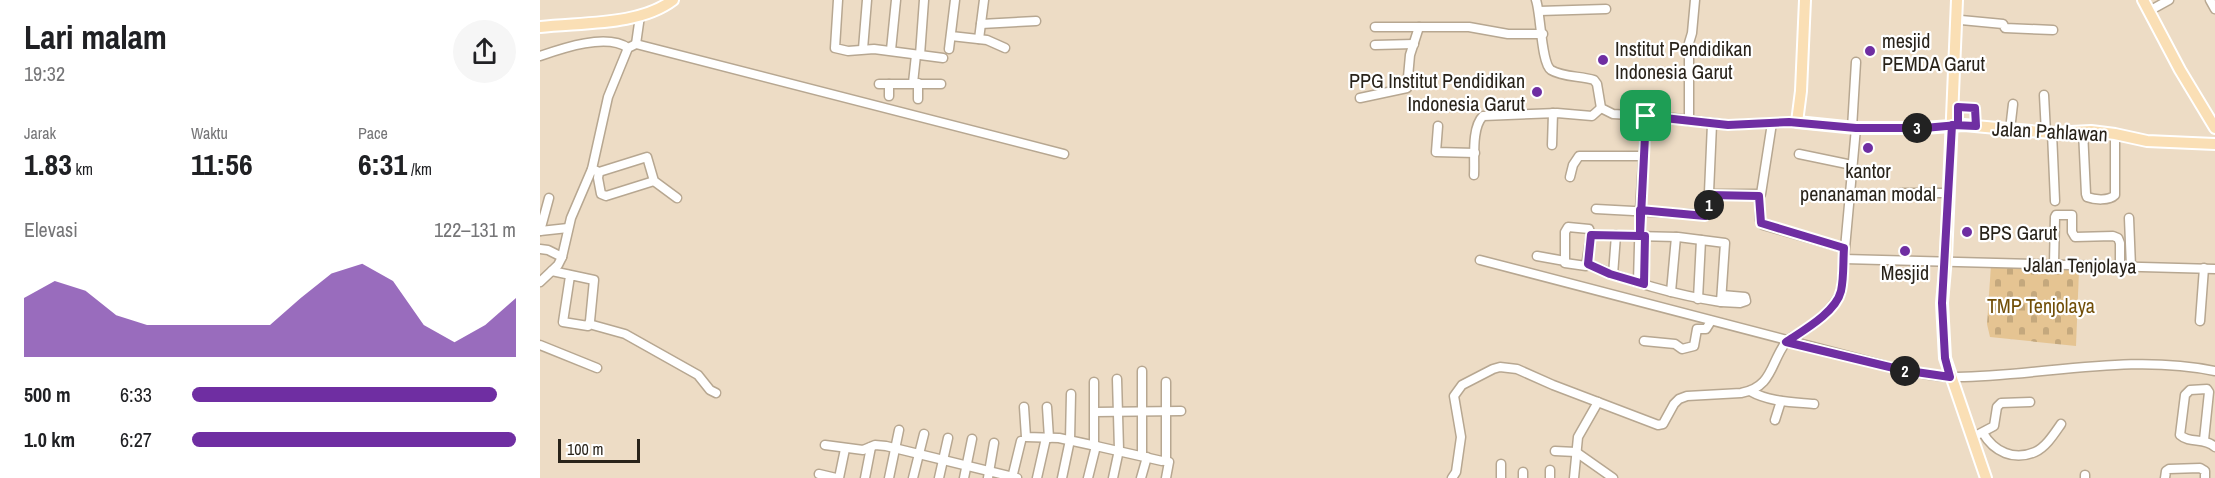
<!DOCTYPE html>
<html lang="id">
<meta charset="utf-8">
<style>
body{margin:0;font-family:"Archivo Narrow",sans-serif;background:#f6f6f6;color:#202124;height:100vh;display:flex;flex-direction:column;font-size:22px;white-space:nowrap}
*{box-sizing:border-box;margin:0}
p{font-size:20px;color:#757577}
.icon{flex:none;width:33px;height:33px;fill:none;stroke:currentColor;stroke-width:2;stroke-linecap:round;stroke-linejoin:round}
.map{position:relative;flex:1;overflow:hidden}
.sheet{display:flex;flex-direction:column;background:#fff;width:540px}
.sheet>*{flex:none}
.scale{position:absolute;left:18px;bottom:15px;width:82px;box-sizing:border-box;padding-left:6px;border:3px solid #29231a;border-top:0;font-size:16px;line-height:21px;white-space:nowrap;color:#29231a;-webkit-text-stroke:4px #fff;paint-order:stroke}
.pin{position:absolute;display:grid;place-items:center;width:51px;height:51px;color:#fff;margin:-26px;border-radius:12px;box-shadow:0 3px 9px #0006}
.km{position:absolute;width:30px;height:30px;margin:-15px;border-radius:50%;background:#222;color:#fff;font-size:16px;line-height:30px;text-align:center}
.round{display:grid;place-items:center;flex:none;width:63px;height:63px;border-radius:32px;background:#f6f6f6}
.overview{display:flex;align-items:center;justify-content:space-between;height:102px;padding:0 24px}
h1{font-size:33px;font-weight:800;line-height:45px}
.figures{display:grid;grid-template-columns:repeat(3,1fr);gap:9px;height:102px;padding:6px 24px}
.figures div{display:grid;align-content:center}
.figures b{font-size:30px;font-weight:800}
.figures small{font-size:16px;font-weight:400}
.figures p{font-size:16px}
.chart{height:168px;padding:12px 24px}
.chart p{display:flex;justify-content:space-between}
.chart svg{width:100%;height:108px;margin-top:6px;fill:#6f2ea2;opacity:.7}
ul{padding:0 24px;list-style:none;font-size:20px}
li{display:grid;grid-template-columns:96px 72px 1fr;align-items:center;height:45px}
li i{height:15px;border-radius:8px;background:#6f2ea2}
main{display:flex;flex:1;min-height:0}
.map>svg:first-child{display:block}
.cemetery{fill:url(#cemetery-stones)}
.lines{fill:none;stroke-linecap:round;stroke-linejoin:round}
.minor-casing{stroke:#b7a791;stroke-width:11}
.major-casing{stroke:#fff;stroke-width:14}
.minor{stroke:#fff;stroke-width:8}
.major{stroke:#fadfb5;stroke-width:10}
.route-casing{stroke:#fff;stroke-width:12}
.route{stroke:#6f2ea2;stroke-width:8}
.poi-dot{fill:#6f2ea2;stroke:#fff;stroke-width:2}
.labels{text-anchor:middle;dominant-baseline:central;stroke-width:4.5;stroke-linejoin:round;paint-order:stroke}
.poi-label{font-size:20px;fill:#29231a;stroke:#fff;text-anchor:start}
.street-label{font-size:20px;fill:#29231a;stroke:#fff}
.park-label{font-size:20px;fill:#714e07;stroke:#fff}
</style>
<main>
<section class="sheet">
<div class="overview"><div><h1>Lari malam</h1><p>19:32</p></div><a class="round"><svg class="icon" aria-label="share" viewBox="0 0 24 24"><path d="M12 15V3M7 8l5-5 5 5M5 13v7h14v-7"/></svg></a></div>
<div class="figures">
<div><p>Jarak</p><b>1.83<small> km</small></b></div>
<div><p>Waktu</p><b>11:56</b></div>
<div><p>Pace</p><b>6:31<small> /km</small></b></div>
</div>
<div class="chart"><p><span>Elevasi</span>122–131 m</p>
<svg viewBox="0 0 160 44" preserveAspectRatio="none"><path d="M0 44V20L10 13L20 17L30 27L40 31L50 31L60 31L70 31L80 31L90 20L100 10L110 6L120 13L130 31L140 38L150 31L160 20V44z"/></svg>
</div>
<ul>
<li><b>500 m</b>6:33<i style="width:94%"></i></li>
<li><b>1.0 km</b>6:27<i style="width:100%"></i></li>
</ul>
</section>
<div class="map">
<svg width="1675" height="478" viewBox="0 0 1675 478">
<defs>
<pattern id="cemetery-stones" width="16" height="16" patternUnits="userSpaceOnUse" patternTransform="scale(1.5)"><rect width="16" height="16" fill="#e5c492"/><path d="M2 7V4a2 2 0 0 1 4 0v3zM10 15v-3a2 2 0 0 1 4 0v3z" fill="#c4a87d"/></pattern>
</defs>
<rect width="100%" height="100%" fill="#eddcc5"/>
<path class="cemetery" d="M 1451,265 L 1539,270 L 1536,346 L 1450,337 L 1447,324 Z"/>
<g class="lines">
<defs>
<g id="minor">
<path d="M 298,0 L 295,48 L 308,51 L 334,49 L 403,58"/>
<path d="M 996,0 C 1001,14 1001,63 1011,70 C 1022,77 1041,76 1054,80 L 1057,84 L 1061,108 L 1073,114 L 1125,117 L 1188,125 L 1257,122"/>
<path d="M 1670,0 L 1675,9"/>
<path d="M 999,11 L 1066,9"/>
<path d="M 1609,11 L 1629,0"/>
<path d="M 1421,20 L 1463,24 L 1465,28 L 1513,30"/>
<path d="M 441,24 L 496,21"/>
<path d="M 835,27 L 929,27 L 968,34 L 1003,34"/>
<path d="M 411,36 L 447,40 L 465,48"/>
<path d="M 439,39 L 444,0"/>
<path d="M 96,44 L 100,16"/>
<path d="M 835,45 L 874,44"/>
<path d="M 323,49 L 327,0"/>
<path d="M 409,49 L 415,0"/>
<path d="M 351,50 L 356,0"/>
<path d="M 380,55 L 384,0"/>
<path d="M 0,56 C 23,48 67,33 88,48"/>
<path d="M 373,83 L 376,55"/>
<path d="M 378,83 L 378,99"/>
<path d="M 339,84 L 401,84"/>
<path d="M 349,84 L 349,96"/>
<path d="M 1504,95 L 1506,133"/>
<path d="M 820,98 L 867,88 L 870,55 L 879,27"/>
<path d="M 1418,107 L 1435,108 L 1436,126"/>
<path d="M 1149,121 L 1149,43 L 1152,33 L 1155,0"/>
<path d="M 898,126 L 896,152 L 935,153"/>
<path d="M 1312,128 L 1316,62"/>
<path d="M 1470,130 L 1473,104"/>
<path d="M 1543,131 L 1546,194 L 1547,197 C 1555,200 1569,201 1575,195 L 1575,134"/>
<path d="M 1512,133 L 1515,201"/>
<path d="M 1012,145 L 1013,113"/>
<path d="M 1259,154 L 1312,165"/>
<path d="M 52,169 L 59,172 L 107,157 L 114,181 L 137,198"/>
<path d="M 59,172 L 58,178 L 61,194 L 66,196 L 114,181"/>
<path d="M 934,175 C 935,159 931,128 943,116 L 1017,113 L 1052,116 L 1061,108"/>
<path d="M 1030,177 L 1033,165 L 1039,156 L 1104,156"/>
<path d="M 1361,193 L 1409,193"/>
<path d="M 1169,194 L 1221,194 L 1232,123"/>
<path d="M 1219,196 L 1220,220 L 1223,225 L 1304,248"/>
<path d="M 1056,209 L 1168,215 L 1172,124"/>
<path d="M 1589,218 L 1591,267"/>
<path d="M 1028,227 L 1049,229 L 1051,235 L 1046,266 L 1025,263 L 1025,232 Z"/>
<path d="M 0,231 L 9,198"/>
<path d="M 0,231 L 28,228"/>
<path d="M 0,249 L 8,250 L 22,257"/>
<path d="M 997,256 L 1025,261"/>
<path d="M 1304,259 L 1675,269"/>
<path d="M 940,260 L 1362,370 C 1380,373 1399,378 1417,377 C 1503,376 1589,353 1675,371"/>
<path d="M 1048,264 C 1090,282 1136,295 1181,302 L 1185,243 L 1138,237 L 1051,235"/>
<path d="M 1514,264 L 1515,217 L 1516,215 L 1532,215 L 1532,232 L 1535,237 L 1573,236 L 1578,238 L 1580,243 L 1580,266"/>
<path d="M 12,271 L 54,280 L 50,321 L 48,326 L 23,322 L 30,276"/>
<path d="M 1073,275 L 1076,235"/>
<path d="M 0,282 L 18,265 L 22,257 L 31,218 L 52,169 L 68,97 L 88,48 L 96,44 L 524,154"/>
<path d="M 1098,282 L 1100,210 L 1106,116"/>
<path d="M 1104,284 L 1105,246"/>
<path d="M 1131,292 L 1136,237"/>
<path d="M 1158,299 L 1161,240"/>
<path d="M 1181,302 L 1200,303 L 1206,301 L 1205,297 L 1182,295"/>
<path d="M 1660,321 L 1664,268"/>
<path d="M 49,324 L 85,334 L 158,375 L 170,390 L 176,393"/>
<path d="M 1104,341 L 1135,344 L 1142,349 L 1154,346 L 1157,329 L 1166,329 L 1171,321"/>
<path d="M 0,345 L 57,368"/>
<path d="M 554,382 L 554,446"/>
<path d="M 1210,391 C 1229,402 1253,402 1274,404"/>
<path d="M 484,407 L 486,437 L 519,438 L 556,446"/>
<path d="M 507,407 L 509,438"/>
<path d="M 555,412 L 641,411"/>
<path d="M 1235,420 L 1241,401"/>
<path d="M 1443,433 C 1454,452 1474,461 1495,452 C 1506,447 1514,434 1521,424"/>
<path d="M 1437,435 L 1454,426 L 1457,407 L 1461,403 L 1490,402"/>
<path d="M 1664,440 L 1669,392 L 1667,389 L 1650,390 L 1645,395 L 1640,435 C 1650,444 1664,437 1675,447"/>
<path d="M 285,445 L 323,450 L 335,445 L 346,446 L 477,478"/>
<path d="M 1015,451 L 1036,452 L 1073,478"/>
<path d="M 602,455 L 602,371"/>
<path d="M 625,461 L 629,462 L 626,478"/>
<path d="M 961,464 L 961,478"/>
<path d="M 279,474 L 296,478"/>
<path d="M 1545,475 L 1545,478"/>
<path d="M 299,478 L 305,449"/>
<path d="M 325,478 L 331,447"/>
<path d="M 349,478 L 359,430"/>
<path d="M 373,478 L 384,434"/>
<path d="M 399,478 L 408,438"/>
<path d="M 424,478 L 432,439"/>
<path d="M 448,478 L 454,443"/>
<path d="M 472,478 L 481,441"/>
<path d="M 497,478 L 506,438"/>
<path d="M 522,478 L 530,440 L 531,394"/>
<path d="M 548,478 L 556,446 L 622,461 L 626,459 L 626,382"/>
<path d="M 573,478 L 579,450 L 577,379"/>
<path d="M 601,478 L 607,457"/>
<path d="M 912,478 L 916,472 L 921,437 L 914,396 L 922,385 L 953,369 L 960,367 L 977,369 L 1013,385 L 1118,425 L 1123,424 L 1134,404 L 1139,399 L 1147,396 L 1201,393 C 1233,387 1230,363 1246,342 C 1249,338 1257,335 1262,332 C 1277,322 1293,309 1301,292 L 1316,128"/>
<path d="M 983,478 L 983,472"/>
<path d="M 1010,478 L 1010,470"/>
<path d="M 1034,478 L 1038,437 L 1058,402"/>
<path d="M 1625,478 L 1626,471 L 1629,469 L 1660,468 L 1665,471 L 1665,478"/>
</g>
<g id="major">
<path d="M 1265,0 L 1261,91 L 1257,122 L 1316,128 L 1384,128 L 1424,125 L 1512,133 L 1551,131 L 1575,134 L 1607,141 L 1675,144"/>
<path d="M 1417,0 L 1406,258 L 1402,303 L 1405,358 L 1446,478"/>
<path d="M 1603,0 L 1640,70 L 1675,128"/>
<path d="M 0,27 C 41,22 99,26 133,0"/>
</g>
</defs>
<use href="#minor" class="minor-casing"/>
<use href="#major" class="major-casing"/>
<use href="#minor" class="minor"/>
<use href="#major" class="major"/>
</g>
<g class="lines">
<defs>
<path id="route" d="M 1106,116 L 1100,236 L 1051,235 L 1048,264 L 1070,274 L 1104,284 L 1105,236 L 1100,236 L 1100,210 L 1165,216 L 1168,212 L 1169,195 L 1219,196 L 1221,223 L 1304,248 C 1303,262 1304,277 1301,291 C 1296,312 1264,330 1246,342 L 1362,370 L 1410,377 L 1405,358 L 1402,303 L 1412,125 L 1436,126 L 1435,108 L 1418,107 L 1418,125 L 1384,128 L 1316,128 L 1249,122 L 1188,125 L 1106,116"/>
</defs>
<use href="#route" class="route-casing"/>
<use href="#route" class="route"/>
</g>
<g class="poi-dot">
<circle cx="1330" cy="51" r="6"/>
<circle cx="1063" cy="60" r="6"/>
<circle cx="997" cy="92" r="6"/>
<circle cx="1328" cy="148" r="6"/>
<circle cx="1427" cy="232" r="6"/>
<circle cx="1365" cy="251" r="6"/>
</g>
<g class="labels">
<g class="poi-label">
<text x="1342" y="40">mesjid<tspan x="1342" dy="23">PEMDA Garut</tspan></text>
<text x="1075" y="48">Institut Pendidikan<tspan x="1075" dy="23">Indonesia Garut</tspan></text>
<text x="985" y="80" text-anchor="end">PPG Institut Pendidikan<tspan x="985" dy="23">Indonesia Garut</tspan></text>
<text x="1328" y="170" text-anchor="middle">kantor<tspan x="1328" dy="23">penanaman modal</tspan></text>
<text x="1439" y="232">BPS Garut</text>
<text x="1365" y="272" text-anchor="middle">Mesjid</text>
</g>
<g class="street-label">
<text transform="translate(1510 131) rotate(3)">Jalan Pahlawan</text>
<text transform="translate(1540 265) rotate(1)">Jalan Tenjolaya</text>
</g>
<g class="park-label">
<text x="1501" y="305">TMP Tenjolaya</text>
</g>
</g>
</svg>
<div class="scale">100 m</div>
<div class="pin" style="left:1106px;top:116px;background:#1e9e55"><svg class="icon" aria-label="arrive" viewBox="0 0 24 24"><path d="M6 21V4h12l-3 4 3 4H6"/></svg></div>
<b class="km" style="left:1169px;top:205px">1</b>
<b class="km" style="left:1365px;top:371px">2</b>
<b class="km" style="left:1377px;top:128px">3</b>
</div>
</main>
